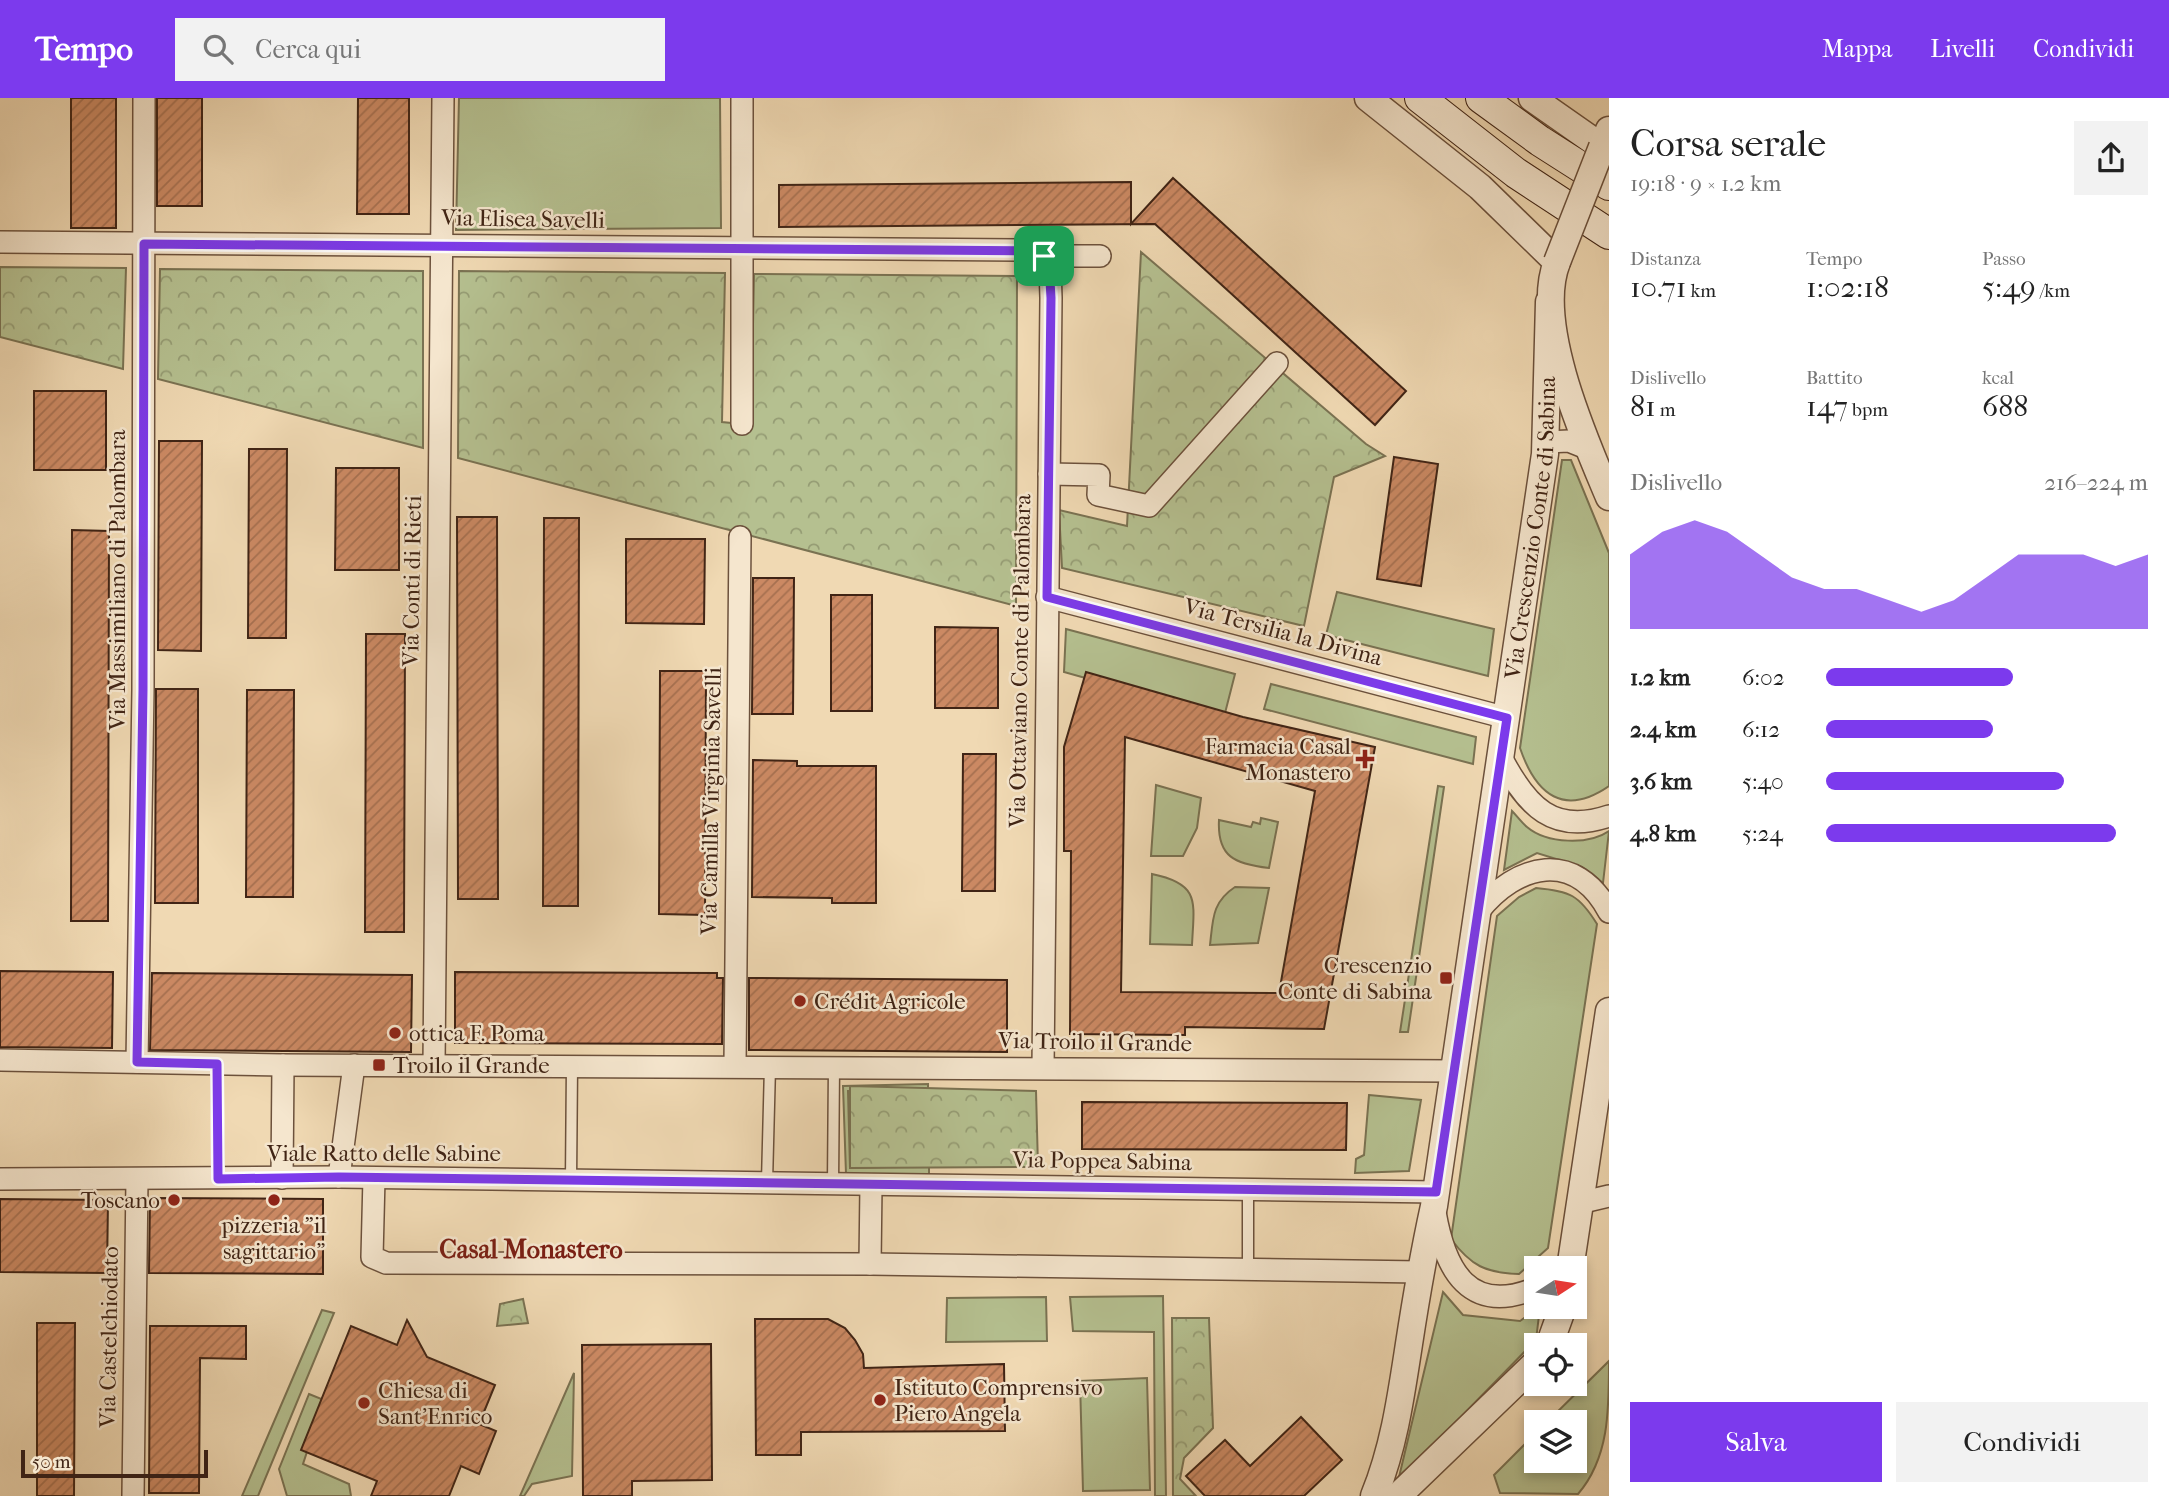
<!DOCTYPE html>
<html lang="it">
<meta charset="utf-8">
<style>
body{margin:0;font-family:"IM FELL French Canon",serif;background:#f2f2f2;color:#222;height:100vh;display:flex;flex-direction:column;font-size:26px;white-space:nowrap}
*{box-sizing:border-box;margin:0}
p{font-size:23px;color:#767676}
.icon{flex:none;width:38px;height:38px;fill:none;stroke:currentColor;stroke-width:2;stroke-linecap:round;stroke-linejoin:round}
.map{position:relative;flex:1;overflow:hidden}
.sheet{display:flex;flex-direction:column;background:#fff;width:560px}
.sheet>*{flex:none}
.needle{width:46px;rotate:78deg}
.buttons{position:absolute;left:1524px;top:1158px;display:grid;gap:14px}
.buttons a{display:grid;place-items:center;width:63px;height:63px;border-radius:0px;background:#fff;box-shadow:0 4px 10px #0003;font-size:35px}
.scale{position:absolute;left:21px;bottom:18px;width:187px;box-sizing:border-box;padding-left:7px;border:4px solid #402415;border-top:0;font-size:19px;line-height:24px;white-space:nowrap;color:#402415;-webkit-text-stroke:5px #f5e6ce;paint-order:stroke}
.pin{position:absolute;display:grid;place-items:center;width:60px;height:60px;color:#fff;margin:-30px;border-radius:14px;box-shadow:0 4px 10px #0006}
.round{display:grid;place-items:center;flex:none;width:74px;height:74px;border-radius:0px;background:#f2f2f2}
.overview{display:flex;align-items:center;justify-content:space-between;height:119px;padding:0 21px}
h1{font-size:38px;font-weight:600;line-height:52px}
.figures{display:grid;grid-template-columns:repeat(3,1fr);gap:10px;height:119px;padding:7px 21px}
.figures div{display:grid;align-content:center}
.figures b{font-size:30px;font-weight:600}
.figures small{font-size:19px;font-weight:400}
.figures p{font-size:19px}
.chart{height:196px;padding:14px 21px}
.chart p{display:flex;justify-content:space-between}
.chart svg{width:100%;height:126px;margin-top:7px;fill:#7c3aed;opacity:.7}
.cta{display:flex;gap:14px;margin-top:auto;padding:14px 21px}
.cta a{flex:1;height:80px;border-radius:0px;background:#7c3aed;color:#fff;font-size:28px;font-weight:600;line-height:80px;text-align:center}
.cta a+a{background:#f2f2f2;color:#222}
ul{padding:0 21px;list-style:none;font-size:23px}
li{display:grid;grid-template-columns:112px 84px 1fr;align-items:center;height:52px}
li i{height:18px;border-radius:9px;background:#7c3aed}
header{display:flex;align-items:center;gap:42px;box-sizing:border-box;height:98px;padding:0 35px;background:#7c3aed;color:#fff}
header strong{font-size:33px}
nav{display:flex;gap:38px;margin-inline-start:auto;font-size:24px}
.search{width:490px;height:63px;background:#f2f2f2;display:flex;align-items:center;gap:18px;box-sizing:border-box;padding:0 24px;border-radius:0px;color:#767676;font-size:26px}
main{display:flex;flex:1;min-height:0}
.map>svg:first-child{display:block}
.green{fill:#b5c090;stroke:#7a7252;stroke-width:2}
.park{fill:url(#park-crowns);stroke:#7a7252;stroke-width:2}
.building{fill:url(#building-hatch);stroke:#402415;stroke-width:2;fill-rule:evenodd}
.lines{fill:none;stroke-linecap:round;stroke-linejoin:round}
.service-casing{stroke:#6c513c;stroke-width:13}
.minor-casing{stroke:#6c513c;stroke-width:24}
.tertiary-casing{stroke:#6c513c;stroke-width:29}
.secondary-casing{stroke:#402415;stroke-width:32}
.service{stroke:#f5e6ce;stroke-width:10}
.minor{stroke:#f5e6ce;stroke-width:21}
.tertiary{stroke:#f5e6ce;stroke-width:26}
.secondary{stroke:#f5e6ce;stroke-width:30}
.tertiary-bridge-casing{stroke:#6c513c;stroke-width:29;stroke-linecap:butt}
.tertiary-bridge{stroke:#f5e6ce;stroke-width:26}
.route-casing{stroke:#fff;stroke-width:14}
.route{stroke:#7c3aed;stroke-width:9}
.poi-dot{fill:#8f2418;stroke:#f5e6ce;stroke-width:2.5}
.labels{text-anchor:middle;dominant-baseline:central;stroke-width:5;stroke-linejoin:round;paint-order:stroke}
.street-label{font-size:23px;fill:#402415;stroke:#f5e6ce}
.poi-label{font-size:23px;fill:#402415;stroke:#f5e6ce;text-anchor:start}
.quarter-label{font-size:26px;font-weight:bold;fill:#7a1f14;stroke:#f5e6ce}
</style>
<header>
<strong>Tempo</strong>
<div class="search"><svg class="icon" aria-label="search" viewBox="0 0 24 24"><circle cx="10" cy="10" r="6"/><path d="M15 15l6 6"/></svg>Cerca qui</div>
<nav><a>Mappa</a><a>Livelli</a><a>Condividi</a></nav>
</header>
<main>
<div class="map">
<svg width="1609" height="1398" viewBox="0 0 1609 1398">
<defs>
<pattern id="park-crowns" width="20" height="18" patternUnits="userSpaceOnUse" patternTransform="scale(1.75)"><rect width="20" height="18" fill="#b5c090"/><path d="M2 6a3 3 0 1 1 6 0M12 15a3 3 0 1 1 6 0" fill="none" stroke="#959c74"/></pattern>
<pattern id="building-hatch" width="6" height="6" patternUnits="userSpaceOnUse" patternTransform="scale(1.75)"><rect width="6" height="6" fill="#cb8963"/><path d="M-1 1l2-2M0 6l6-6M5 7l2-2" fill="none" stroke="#a67050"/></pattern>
</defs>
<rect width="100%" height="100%" fill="#f0d9b3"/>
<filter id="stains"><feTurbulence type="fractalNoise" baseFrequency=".00286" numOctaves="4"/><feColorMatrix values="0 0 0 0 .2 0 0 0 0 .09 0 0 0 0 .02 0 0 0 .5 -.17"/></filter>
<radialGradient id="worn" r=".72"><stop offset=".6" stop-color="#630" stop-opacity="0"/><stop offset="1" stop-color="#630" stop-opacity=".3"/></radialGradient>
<g class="green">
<path d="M 459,0 L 720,0 L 721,130 L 456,132 Z"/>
<path d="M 1562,362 L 1571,362 L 1609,455 L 1609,688 C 1564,719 1536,697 1520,650 Z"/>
<path d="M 1337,494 L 1494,531 L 1488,578 L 1326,537 Z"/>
<path d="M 1066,531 L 1235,576 L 1224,619 L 1064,574 Z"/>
<path d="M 1271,586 L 1476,639 L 1473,666 L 1264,611 Z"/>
<path d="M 1156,687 L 1201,700 L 1197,730 L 1183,758 L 1151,758 Z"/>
<path d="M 1438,688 L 1444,689 L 1408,934 L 1400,934 Z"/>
<path d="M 1512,713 C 1517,718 1522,725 1527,729 C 1547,746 1589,747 1609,733 L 1603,785 L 1582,769 L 1537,755 L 1504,772 Z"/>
<path d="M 1261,720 L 1278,724 L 1269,770 C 1235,766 1217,759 1219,722 L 1251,729 L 1253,724 L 1260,726 Z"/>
<path d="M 1152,776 C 1201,786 1194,804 1192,847 L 1150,846 Z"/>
<path d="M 1235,789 L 1269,790 L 1258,845 L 1210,847 C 1213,821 1212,804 1235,789 Z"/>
<path d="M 1536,790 C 1570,793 1579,797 1597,826 L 1548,1150 L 1519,1176 C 1486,1175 1471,1168 1451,1141 L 1497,818 L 1519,799 Z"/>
<path d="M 928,986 L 928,992 L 848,993 L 850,1070 L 929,1068 L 929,1078 L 846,1076 L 843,988 Z"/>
<path d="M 1369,997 L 1421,1002 L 1409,1073 L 1355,1075 L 1356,1061 L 1364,1057 Z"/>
<path d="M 1443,1194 L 1463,1217 L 1520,1223 L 1540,1209 L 1536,1242 L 1415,1366 L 1399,1379 Z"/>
<path d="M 1163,1198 L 1166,1398 L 1155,1398 L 1154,1234 L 1073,1233 L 1070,1199 Z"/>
<path d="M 1046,1199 L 1047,1243 L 946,1244 L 947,1200 Z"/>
<path d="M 322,1212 L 334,1215 L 258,1398 L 242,1398 Z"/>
<path d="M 1609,1263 C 1609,1313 1609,1360 1578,1396 L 1500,1395 L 1494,1377 L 1536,1335 L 1536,1363 L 1575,1363 L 1575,1325 L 1546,1325 Z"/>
<path d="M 574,1275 L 572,1378 L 532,1386 L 524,1398 L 520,1398 Z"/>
<path d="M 1147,1280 L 1150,1392 L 1083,1393 L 1080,1283 Z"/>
<path d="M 309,1296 L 324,1302 L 303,1366 L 349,1386 L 351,1398 L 287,1398 L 279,1371 Z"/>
</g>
<g class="park">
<path d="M 1141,154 L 1366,346 L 1385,358 L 1334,379 L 1304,528 L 1062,470 L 1059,412 L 1127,428 Z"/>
<path d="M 0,169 L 126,170 L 123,271 L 0,239 Z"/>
<path d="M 160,171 L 423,173 L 423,350 L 158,281 Z"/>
<path d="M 459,173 L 725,175 L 722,324 L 751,327 L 754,176 L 1017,178 L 1016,508 L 458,360 Z"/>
<path d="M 850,988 L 1036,993 L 1038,1069 L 850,1070 Z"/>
<path d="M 523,1201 L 528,1225 L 497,1228 L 500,1206 Z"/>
<path d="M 1172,1220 L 1209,1220 L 1213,1330 L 1184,1360 L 1180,1381 L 1196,1398 L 1173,1398 Z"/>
</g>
<g class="building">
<rect x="71" y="0" width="45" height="130"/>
<rect x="157" y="0" width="45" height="108"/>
<path d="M 358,0 L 409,0 L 409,116 L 357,116 Z"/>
<path d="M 1173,80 L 1406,293 L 1375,327 L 1155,126 L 779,129 L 779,87 L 1131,84 L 1131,126 Z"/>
<rect x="34" y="293" width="72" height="79"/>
<path d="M 159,343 L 202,343 L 201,553 L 158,552 Z"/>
<path d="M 249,351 L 287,351 L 286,540 L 248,540 Z"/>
<path d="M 1394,359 L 1438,366 L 1421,488 L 1377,481 Z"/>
<path d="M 336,370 L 399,370 L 399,472 L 335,472 Z"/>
<path d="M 457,419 L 497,419 L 498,801 L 458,801 Z"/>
<path d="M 544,420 L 579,420 L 578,808 L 543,808 Z"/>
<path d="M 72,432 L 109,433 L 108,823 L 71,823 Z"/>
<path d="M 626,441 L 705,441 L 704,526 L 626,525 Z"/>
<path d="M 753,480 L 794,480 L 793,616 L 752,616 Z"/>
<rect x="831" y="497" width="41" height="116"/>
<path d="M 935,529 L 998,530 L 998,610 L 935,610 Z"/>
<path d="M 366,536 L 405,536 L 404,834 L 365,834 Z"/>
<path d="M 660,573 L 706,573 L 705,817 L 659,816 Z"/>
<path d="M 1086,574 L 1243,619 L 1375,649 L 1324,931 L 1185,929 L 1185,937 L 1070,936 L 1071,753 L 1064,753 L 1064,649 ZM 1125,639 L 1315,693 L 1279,895 L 1121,894 Z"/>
<path d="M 156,591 L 198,591 L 198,805 L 155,805 Z"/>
<path d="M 247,592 L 294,592 L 293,799 L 246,799 Z"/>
<path d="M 963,656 L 996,656 L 995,793 L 962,793 Z"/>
<path d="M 753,662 L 797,663 L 797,668 L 876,668 L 876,805 L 832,805 L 832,800 L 752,799 Z"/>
<path d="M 0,873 L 113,874 L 112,950 L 0,949 Z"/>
<path d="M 455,874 L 717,875 L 717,880 L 723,880 L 722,946 L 455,945 Z"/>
<path d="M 152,875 L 412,877 L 411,954 L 150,952 Z"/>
<path d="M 749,880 L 1007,882 L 1007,954 L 749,952 Z"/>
<path d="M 1082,1004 L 1347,1005 L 1346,1052 L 1082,1051 Z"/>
<path d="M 150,1100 L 323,1101 L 323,1176 L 149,1175 Z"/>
<path d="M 0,1101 L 108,1102 L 107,1175 L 0,1174 Z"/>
<path d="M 755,1221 L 828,1221 L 845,1230 L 855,1242 L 863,1256 L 864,1270 L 1004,1266 L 1005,1333 L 801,1334 L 801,1357 L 756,1357 Z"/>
<path d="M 407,1222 L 427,1259 L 495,1287 L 479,1326 L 496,1333 L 479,1376 L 461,1368 L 449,1398 L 371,1398 L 377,1383 L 301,1352 L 351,1228 L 397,1247 Z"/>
<path d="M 37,1225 L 75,1225 L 74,1398 L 37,1398 Z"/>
<path d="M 150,1228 L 246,1228 L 246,1261 L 200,1260 L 199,1395 L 149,1395 Z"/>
<path d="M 711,1246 L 712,1382 L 632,1383 L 632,1398 L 583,1398 L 582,1247 Z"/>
<path d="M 1301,1319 L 1342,1362 L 1304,1398 L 1205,1398 L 1186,1378 L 1225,1342 L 1250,1368 Z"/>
</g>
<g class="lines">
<defs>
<g id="service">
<path d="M 217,966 L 218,1081"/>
<path d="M 571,1082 L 572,967"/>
<path d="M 767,1084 L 770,968"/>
<path d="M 833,1085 L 834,968"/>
<path d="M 1248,1171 L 1248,1091"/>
</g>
<g id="minor">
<path d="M 742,0 L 742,326"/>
<path d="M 0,144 L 1028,152 L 1044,158 L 1050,168 L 1051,200 L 1043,970"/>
<path d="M 1044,158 L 1100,158"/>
<path d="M 1546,344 L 1569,343 L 1589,351"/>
<path d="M 1049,376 L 1099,377 L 1098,397 L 1149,408 L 1277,265"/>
<path d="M 1047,499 L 1507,620"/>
<path d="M 1502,661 C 1527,708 1553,737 1609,718"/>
<path d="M 1478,814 C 1517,765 1575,751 1609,814"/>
<path d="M 0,962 L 283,967 L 1454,973"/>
<path d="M 137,964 L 143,592 L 144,0"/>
<path d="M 434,967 L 443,0"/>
<path d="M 735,967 L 740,439"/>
<path d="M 339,1079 L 354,967"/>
<path d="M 282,1080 L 283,967"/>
<path d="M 374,1080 L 372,1159 L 386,1165 L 870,1166 L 1420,1174"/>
<path d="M 0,1081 L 339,1079 L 1436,1094"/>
<path d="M 1579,1105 L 1609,1098"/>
<path d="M 1435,1114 C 1445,1172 1469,1218 1536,1190"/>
<path d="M 870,1166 L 871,1087"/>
<path d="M 133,1398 L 137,1081"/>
</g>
<g id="tertiary">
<path d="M 1368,0 L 1480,89 L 1557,164 C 1533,225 1584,340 1609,399"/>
<path d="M 1532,0 L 1602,49 L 1609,32"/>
<path d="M 1570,1171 L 1609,913"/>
<path d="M 1549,1248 L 1563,1209"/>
<path id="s1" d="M 1374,1398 C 1394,1349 1401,1298 1409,1246 C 1416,1200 1424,1154 1434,1108 L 1545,356 L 1549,204"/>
<path d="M 1398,1398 L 1536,1265"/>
</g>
<g id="secondary">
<path d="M 1420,0 L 1516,75 L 1609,136"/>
<path d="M 1481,0 L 1540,43 L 1609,87"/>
</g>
</defs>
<use href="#service" class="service-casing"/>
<use href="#minor" class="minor-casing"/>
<use href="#tertiary" class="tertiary-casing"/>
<use href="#secondary" class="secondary-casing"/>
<use href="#service" class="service"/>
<use href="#minor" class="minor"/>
<use href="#tertiary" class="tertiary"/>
<use href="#secondary" class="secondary"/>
<defs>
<path id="tertiary-bridge" d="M 1557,164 L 1602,49"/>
</defs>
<use href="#tertiary-bridge" class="tertiary-bridge-casing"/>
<use href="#tertiary-bridge" class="tertiary-bridge"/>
</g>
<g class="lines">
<defs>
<path id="route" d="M 144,146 L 1038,153 L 1049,165 L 1051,200 L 1047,499 L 1507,620 L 1436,1094 L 339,1079 L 218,1081 L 217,966 L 137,964 L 143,592 Z"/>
</defs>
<use href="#route" class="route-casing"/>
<use href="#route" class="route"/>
</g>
<g class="poi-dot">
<path d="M1361.5 650.5h7v7h7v7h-7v7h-7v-7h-7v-7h7z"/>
<rect x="1439" y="873" width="14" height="14" rx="3.5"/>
<circle cx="800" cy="903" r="7"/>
<circle cx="395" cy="935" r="7"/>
<rect x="372" y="960" width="14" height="14" rx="3.5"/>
<circle cx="174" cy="1102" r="7"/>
<circle cx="274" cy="1102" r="7"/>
<circle cx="880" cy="1302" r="7"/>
<circle cx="364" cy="1305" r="7"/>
</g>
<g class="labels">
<g class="street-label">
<text transform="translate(523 121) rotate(1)">Via Elisea Savelli</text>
<text stroke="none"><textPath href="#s1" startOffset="982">Via Crescenzio Conte di Sabina</textPath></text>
<text transform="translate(117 482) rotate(-90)">Via Massimiliano di Palombara</text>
<text transform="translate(412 483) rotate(-89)">Via Conti di Rieti</text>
<text transform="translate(1283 534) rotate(15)">Via Tersilia la Divina</text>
<text transform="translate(1020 563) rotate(-89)">Via Ottaviano Conte di Palombara</text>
<text transform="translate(711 703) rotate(-89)">Via Camilla Virginia Savelli</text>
<text transform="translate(1095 944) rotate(1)">Via Troilo il Grande</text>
<text x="384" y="1055">Viale Ratto delle Sabine</text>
<text transform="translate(1102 1063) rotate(1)">Via Poppea Sabina</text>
<text transform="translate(109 1239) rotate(-89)">Via Castelchiodato</text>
</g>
<g class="poi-label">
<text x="1351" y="648" text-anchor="end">Farmacia Casal<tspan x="1351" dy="26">Monastero</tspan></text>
<text x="1432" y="867" text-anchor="end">Crescenzio<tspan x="1432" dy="26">Conte di Sabina</tspan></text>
<text x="814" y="903">Crédit Agricole</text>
<text x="409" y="935">ottica F. Poma</text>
<text x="393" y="967">Troilo il Grande</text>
<text x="160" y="1102" text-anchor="end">Toscano</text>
<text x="274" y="1127" text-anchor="middle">pizzeria "il<tspan x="274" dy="26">sagittario"</tspan></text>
<text x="894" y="1289">Istituto Comprensivo<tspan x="894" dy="26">Piero Angela</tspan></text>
<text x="378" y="1292">Chiesa di<tspan x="378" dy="26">Sant'Enrico</tspan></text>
</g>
<g class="quarter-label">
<text x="531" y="1151">Casal Monastero</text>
</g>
</g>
<rect width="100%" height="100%" filter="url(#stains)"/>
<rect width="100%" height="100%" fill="url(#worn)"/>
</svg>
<div class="buttons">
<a><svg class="needle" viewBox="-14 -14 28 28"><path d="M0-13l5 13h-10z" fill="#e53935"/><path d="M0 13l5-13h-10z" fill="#767676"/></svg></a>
<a><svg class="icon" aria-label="locate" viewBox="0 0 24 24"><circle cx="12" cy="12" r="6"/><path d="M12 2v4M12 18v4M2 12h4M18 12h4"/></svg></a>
<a><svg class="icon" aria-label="layers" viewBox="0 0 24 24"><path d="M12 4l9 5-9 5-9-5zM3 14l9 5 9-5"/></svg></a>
</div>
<div class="scale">50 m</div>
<div class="pin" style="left:1044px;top:158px;background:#1e9e55"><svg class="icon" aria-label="arrive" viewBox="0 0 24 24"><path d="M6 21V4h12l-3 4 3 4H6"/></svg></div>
</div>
<section class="sheet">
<div class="overview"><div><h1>Corsa serale</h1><p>19:18 · 9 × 1.2 km</p></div><a class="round"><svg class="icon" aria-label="share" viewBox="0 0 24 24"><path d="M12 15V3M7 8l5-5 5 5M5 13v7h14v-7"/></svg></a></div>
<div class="figures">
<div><p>Distanza</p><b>10.71<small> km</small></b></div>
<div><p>Tempo</p><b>1:02:18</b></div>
<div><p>Passo</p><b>5:49<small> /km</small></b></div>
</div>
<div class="figures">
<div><p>Dislivello</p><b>81<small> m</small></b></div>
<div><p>Battito</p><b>147<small> bpm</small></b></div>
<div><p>kcal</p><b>688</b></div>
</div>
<div class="chart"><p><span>Dislivello</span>216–224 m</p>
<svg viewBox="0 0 160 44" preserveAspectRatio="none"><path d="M0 44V18L10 10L20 6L30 10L40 18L50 26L60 30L70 30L80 34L90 38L100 34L110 26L120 18L130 18L140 18L150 22L160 18V44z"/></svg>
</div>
<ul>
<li><b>1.2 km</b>6:02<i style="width:58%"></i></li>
<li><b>2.4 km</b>6:12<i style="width:52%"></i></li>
<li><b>3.6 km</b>5:40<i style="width:74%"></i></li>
<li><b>4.8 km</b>5:24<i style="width:90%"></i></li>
</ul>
<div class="cta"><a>Salva</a><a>Condividi</a></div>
</section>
</main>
